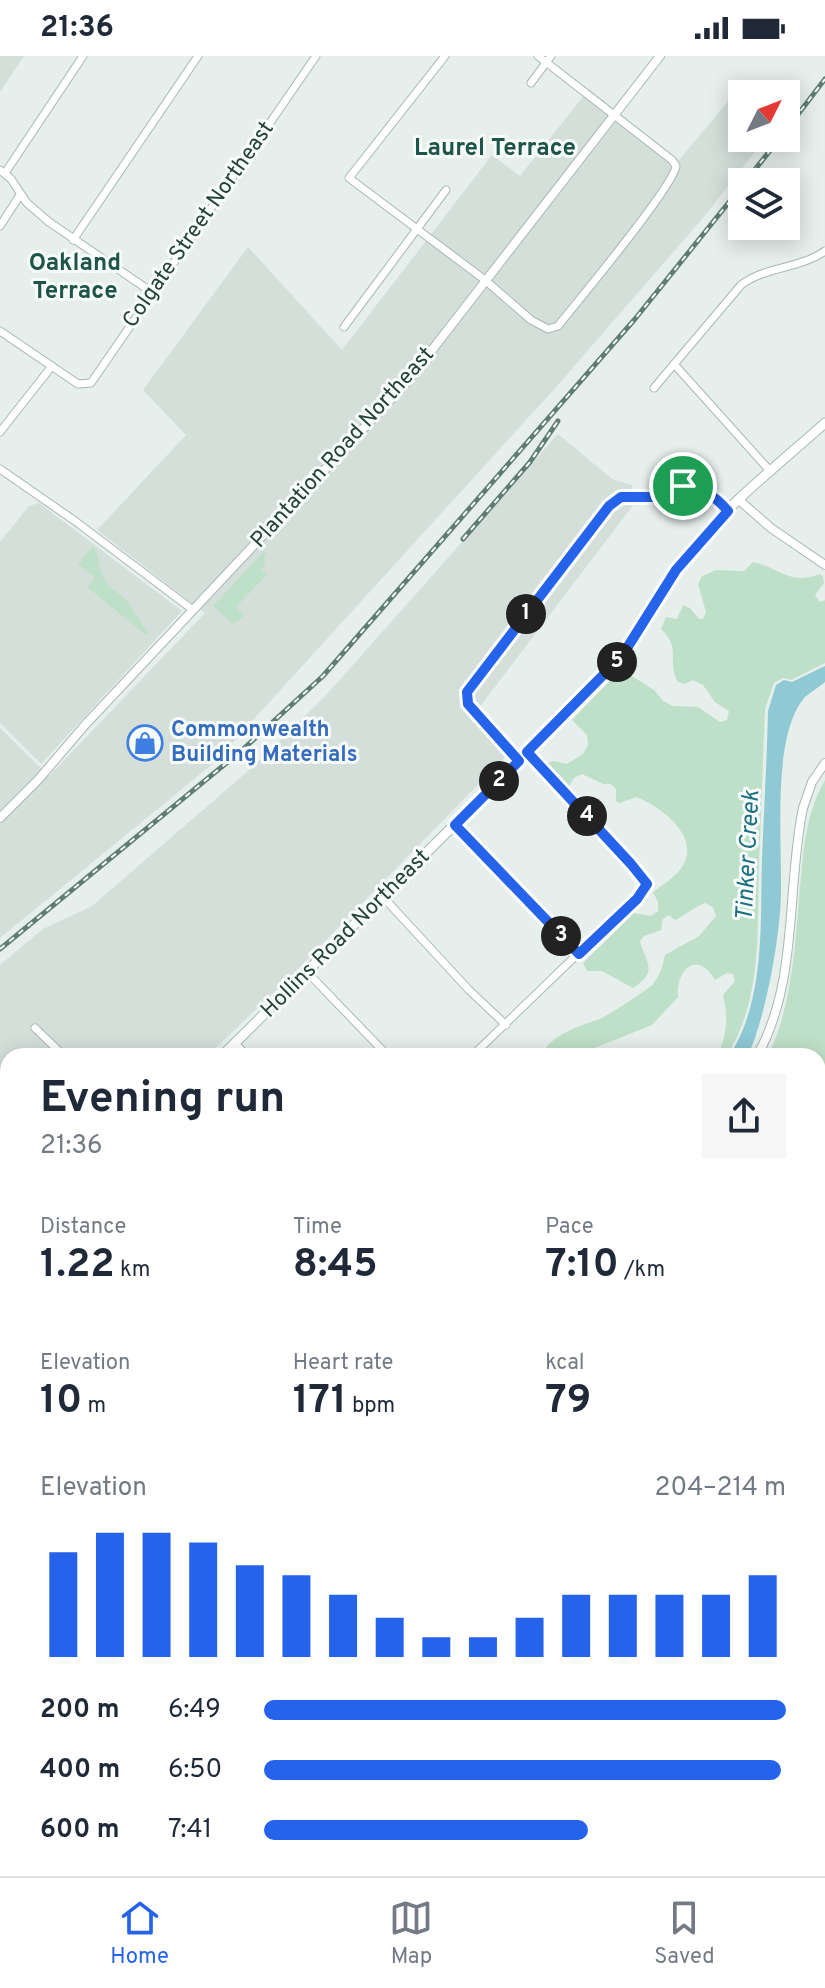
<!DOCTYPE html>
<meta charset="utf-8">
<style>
body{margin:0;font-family:Overpass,sans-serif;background:#f6f6f7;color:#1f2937;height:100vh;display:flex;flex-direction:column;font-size:30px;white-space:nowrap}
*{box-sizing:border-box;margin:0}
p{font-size:26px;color:#747a83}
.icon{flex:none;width:44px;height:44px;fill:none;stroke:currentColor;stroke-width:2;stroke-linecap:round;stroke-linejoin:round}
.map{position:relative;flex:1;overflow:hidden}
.side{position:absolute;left:0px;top:992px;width:826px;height:828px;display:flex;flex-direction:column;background:#fff;border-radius:24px 24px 0 0;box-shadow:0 4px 20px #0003}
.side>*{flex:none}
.needle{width:52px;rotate:48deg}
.fabs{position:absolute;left:728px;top:24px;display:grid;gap:16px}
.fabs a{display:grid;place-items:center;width:72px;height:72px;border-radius:0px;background:#fff;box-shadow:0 4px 20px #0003;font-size:40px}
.pin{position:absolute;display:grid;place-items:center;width:68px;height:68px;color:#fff;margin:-34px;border:4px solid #fff;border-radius:50%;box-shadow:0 2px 8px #0007}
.km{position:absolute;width:40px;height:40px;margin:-20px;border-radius:50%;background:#222;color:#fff;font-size:22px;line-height:40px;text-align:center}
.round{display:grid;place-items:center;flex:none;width:84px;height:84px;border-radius:0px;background:#f6f6f7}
.head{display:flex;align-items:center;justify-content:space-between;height:136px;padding:0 40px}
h1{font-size:44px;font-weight:700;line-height:60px}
.figures{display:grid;grid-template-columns:repeat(3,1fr);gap:12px;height:136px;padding:8px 40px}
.figures div{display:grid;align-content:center}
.figures b{font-size:40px;font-weight:700}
.figures small{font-size:22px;font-weight:400}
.figures p{font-size:22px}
.chart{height:224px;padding:16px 40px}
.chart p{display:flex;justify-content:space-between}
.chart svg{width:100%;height:144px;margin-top:8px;stroke:#2563eb;stroke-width:6}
ul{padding:0 40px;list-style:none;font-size:26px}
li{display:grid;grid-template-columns:128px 96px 1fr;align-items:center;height:60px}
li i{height:20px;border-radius:10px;background:#2563eb}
.status{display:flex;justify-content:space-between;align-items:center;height:56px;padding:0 40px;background:#fff;direction:ltr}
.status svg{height:22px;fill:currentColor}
.tabs{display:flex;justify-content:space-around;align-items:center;height:112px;border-top:2px solid #e0e1e3;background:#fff;font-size:22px;color:#747a83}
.tabs a{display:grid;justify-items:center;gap:4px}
.tabs .active{color:#2563eb}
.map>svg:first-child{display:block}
.built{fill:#d4dfda}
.green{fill:#bfe0c8}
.water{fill:#8ec9d4}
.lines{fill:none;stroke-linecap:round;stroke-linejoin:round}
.minor-casing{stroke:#a8b8b2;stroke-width:9}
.tertiary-casing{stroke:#a8b8b2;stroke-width:10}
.secondary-casing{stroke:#a4bbb3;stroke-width:11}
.trunk-casing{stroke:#c2cac8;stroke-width:13}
.minor{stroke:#fff;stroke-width:7}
.tertiary{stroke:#fff;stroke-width:8}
.secondary{stroke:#fff;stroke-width:9}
.trunk{stroke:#4c8a7c;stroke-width:11}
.rail-casing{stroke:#5f7d75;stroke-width:5}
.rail{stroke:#f7fbf9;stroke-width:2;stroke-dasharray:6;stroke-linecap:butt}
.route-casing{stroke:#fff;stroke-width:16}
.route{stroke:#2563eb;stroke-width:10}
.labels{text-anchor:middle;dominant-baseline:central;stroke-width:6;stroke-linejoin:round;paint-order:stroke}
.street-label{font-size:22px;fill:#24423a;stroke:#f7fbf9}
.shop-label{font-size:22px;font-weight:bold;fill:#366cbe;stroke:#f7fbf9;text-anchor:start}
.neighbourhood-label{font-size:24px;font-weight:bold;fill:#1f5548;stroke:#f7fbf9}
.water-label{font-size:24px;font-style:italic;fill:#1c6f80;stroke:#f7fbf9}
</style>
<div class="status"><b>21:36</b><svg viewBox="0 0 49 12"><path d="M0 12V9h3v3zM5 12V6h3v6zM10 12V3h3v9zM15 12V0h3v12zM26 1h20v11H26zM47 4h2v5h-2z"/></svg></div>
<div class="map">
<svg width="825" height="1820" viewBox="0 0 825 1820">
<rect width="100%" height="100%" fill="#e6efeb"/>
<g class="built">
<path d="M 0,0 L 24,0 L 0,36 Z"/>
<path d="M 740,31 L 748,38 L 742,38 L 742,82 L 766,82 L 702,163 L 557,330 L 215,706 L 0,882 L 0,672 L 49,720 L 205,557 L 97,474 L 186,379 L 143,334 L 248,191 L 342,294 L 492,99 L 520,120 L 589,33 L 679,104 Z"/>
<path d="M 558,378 L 612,423 L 632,429 L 634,448 L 472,661 L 506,700 L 290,921 L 207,1000 L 8,1000 L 8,1154 L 0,1158 L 0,909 L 43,873 L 92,850 L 256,708 L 328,637 Z"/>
<path d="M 39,447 L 182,555 L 41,708 L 0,667 L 0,486 L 29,450 Z"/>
<path d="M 8,1200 L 8,1328 L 0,1325 L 0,1211 Z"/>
<path d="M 0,1356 L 8,1361 L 8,1400 L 0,1395 Z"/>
<path d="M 0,1638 L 8,1641 L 8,1805 L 0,1800 Z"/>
<path d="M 21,1812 L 230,1812 L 230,1814 L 241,1820 L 35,1820 Z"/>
</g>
<g class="green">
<path d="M 93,490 C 100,501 98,510 103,521 C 108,533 118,535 126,544 C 135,554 139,567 149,576 L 146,579 L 87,531 L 95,522 L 78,508 Z"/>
<path d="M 264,495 L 266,497 L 264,503 L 265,509 L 261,513 L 267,519 L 236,551 L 244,560 L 233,568 L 213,550 Z"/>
<path d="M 753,506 C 780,512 789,530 820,518 L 823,521 L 824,527 L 815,539 L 820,546 L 825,544 L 825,607 L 791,624 L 783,622 L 774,627 L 765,653 C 763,705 761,756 759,808 C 757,872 763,945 726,1000 L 718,1000 C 726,979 729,962 723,939 L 735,925 L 733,918 L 727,917 L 715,924 C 698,894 676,912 678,941 L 652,969 L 592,993 L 585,1000 L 546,1000 L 545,993 C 557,977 581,969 600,963 C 607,960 649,933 653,928 C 660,919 663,909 665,899 L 699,880 L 716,860 L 713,851 L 705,847 C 693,851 687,859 675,864 L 669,859 L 663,863 L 661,874 L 644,880 L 640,885 C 646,908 659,915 633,932 L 602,915 L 587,915 L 583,907 L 634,857 L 651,860 L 658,855 L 658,846 L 653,836 C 664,828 680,818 685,805 C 697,777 658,749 636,741 L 620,747 L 616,745 L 616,733 L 611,728 L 603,728 L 582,718 L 574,722 L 569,730 L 547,707 L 553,705 L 567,708 L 583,698 L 588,689 L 587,679 L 572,664 L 621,613 L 654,634 L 663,645 L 673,650 L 698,651 L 720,666 L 727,664 L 729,655 L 715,646 L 703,629 L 693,624 L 685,628 L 678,626 C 666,605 682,592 661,573 L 666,561 L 677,563 L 683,549 L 690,552 L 699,563 L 703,563 L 706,556 L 698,528 L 702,520 L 716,514 L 744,515 Z"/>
<path d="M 825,724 L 825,1077 L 818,1080 L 818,1000 L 768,1000 C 793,948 795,887 800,831 C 804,791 805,760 825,724 Z"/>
<path d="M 825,1385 L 825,1449 L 818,1447 L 818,1386 Z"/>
<path d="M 818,1529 L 825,1531 L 825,1567 L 818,1565 Z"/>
<path d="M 818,1675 L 825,1677 L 825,1721 L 818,1720 Z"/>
<path d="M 818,1761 L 825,1770 L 825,1820 L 800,1820 L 808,1812 L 818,1812 Z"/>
<path d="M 445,1812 L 480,1812 L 483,1820 L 445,1820 Z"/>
</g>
<path class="water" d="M 825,610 L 825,626 C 819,631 811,636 805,641 C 768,683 785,802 780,857 C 776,901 765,960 748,1000 L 729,1000 C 766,944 760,867 762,802 C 764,753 767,704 768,655 L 776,629 L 784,624 L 792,626 Z"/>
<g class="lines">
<defs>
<g id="minor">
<path d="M 445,0 L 349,122 L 485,224 L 531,264 L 548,273 L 558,270 C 577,246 674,130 676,110 L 672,104 L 538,0"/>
<path d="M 531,27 L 551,0"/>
<path d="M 0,114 L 11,123 L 27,147 L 49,166 L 153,237"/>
<path d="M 5,117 L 83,0"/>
<path d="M 0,170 L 20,139"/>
<path d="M 73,184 L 198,0"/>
<path d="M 344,271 L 446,134"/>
<path d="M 0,275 L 78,328 L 91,327 L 316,0"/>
<path d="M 674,308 L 771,416"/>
<path d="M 654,332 L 741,229 C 766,210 800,213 825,195"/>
<path d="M 0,376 L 52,310"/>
<path d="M 0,413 L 75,465 L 193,554"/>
<path d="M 519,705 L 468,648 L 467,636 L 609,450 L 621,441 L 653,441 L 689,430 L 713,440 L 728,455"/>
<path d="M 455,769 L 579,898"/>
<path d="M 383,841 L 469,934 L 506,969"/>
<path d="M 308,917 L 388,1000"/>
<path d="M 35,972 L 64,1000"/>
<path d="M 235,987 L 247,1000"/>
<path d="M 472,1000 L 647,831 L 646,825 L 631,808 L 527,696"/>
<path d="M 818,1090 L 825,1088"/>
<path d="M 818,1171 L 825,1175"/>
<path d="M 0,1178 L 8,1187"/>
<path d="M 818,1241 L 825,1241"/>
<path d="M 818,1336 L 825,1339"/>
<path d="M 818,1489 L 825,1491"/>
<path d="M 0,1566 L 8,1552"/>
<path d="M 818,1572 L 825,1573"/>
<path d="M 818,1634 L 825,1636"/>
<path d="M 0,1674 L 8,1678"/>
<path d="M 0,1811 L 17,1820"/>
<path d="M 304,1812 L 304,1820"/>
<path d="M 237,1820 L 238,1812"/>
</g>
<g id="tertiary">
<path d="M 739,444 L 771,472 L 825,509"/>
<path d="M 0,762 L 38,724 L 85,669 L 408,325 L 660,0"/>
<path d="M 757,1000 C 799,926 786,833 803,752 L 812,726 L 825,707"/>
</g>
<g id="secondary">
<path d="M 222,1000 L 609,615 C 640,579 659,535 688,498 C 726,449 778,409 825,367"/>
<path d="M 0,1170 L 8,1166"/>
</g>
<g id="trunk">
<path d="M 0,1404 L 8,1410"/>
<path d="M 0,1431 L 8,1437"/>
<path d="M 818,1732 L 825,1733"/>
<path d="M 818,1746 L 825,1747"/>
</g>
</defs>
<use href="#minor" class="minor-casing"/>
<use href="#tertiary" class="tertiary-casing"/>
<use href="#secondary" class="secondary-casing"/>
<use href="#trunk" class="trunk-casing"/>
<use href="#minor" class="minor"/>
<use href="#tertiary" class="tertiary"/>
<use href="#secondary" class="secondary"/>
<use href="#trunk" class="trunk"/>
<defs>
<g id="rail">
<path d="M 786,74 L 825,23"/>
<path d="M 745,126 L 780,82"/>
<path d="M 463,483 L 530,406 L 558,365"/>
<path d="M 0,893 L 241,695 L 323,620 L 635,263 L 742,130"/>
</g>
</defs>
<use href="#rail" class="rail-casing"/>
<use href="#rail" class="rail"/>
</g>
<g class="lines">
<defs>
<path id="route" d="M 683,430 C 702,430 716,441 728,455 L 676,514 L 622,600 L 527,696 L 631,808 L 647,828 L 637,843 L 579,898 L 455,769 L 519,705 L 468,648 L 467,636 L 609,450 L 621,441 L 653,441 Z"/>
</defs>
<use href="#route" class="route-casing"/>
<use href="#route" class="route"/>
</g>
<defs>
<symbol id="shop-ring" viewBox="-11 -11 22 22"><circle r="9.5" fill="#f7fbf9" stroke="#3f7fe0" stroke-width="1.5"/><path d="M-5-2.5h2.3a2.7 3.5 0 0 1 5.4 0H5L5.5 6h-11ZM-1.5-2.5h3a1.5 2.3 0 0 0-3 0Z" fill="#3f7fe0"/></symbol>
</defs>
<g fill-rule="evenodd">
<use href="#shop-ring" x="125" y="667" width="40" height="40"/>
</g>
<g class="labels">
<g class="street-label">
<text transform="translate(199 169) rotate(-55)">Colgate Street Northeast</text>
<text transform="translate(343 392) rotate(-48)">Plantation Road Northeast</text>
<text transform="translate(346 878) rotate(-45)">Hollins Road Northeast</text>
</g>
<g class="shop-label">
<text x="171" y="674">Commonwealth<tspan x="171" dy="25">Building Materials</tspan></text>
</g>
<g class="neighbourhood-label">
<text x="495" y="93">Laurel Terrace</text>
<text x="75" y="208">Oakland<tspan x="75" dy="28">Terrace</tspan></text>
</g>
<g class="water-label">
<text transform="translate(749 800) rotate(-87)">Tinker Creek</text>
</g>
</g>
</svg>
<div class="fabs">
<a><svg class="needle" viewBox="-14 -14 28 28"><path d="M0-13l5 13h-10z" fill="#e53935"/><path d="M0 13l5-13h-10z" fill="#747a83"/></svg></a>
<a><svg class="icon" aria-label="layers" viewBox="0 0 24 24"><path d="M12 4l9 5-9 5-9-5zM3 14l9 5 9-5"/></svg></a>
</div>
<div class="pin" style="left:683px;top:430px;background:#1e9e55"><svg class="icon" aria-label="arrive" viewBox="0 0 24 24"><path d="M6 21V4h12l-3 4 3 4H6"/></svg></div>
<b class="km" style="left:526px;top:558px">1</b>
<b class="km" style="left:499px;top:725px">2</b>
<b class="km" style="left:561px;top:880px">3</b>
<b class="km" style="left:587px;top:760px">4</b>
<b class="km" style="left:617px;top:606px">5</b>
<section class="side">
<div class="head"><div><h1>Evening run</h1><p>21:36</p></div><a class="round"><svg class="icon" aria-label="share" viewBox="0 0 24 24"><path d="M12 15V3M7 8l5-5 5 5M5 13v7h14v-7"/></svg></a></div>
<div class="figures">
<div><p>Distance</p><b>1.22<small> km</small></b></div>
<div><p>Time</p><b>8:45</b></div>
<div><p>Pace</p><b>7:10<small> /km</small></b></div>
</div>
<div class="figures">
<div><p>Elevation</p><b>10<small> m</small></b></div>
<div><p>Heart rate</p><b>171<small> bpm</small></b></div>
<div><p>kcal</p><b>79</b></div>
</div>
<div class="chart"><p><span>Elevation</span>204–214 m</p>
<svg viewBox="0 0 160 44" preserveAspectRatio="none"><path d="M5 44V12M15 44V6M25 44V6M35 44V9M45 44V16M55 44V19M65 44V25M75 44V32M85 44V38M95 44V38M105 44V32M115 44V25M125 44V25M135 44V25M145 44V25M155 44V19"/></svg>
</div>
<ul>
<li><b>200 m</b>6:49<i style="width:100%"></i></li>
<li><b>400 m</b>6:50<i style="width:99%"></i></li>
<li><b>600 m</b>7:41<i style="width:62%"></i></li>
</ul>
</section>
</div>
<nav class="tabs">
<a class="active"><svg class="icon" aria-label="home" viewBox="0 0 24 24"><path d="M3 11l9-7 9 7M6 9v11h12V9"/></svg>Home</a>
<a><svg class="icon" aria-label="map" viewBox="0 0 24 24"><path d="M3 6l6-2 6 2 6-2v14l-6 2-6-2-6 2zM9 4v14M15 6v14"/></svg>Map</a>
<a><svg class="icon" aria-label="saved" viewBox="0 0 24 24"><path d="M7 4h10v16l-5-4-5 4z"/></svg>Saved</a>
</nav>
